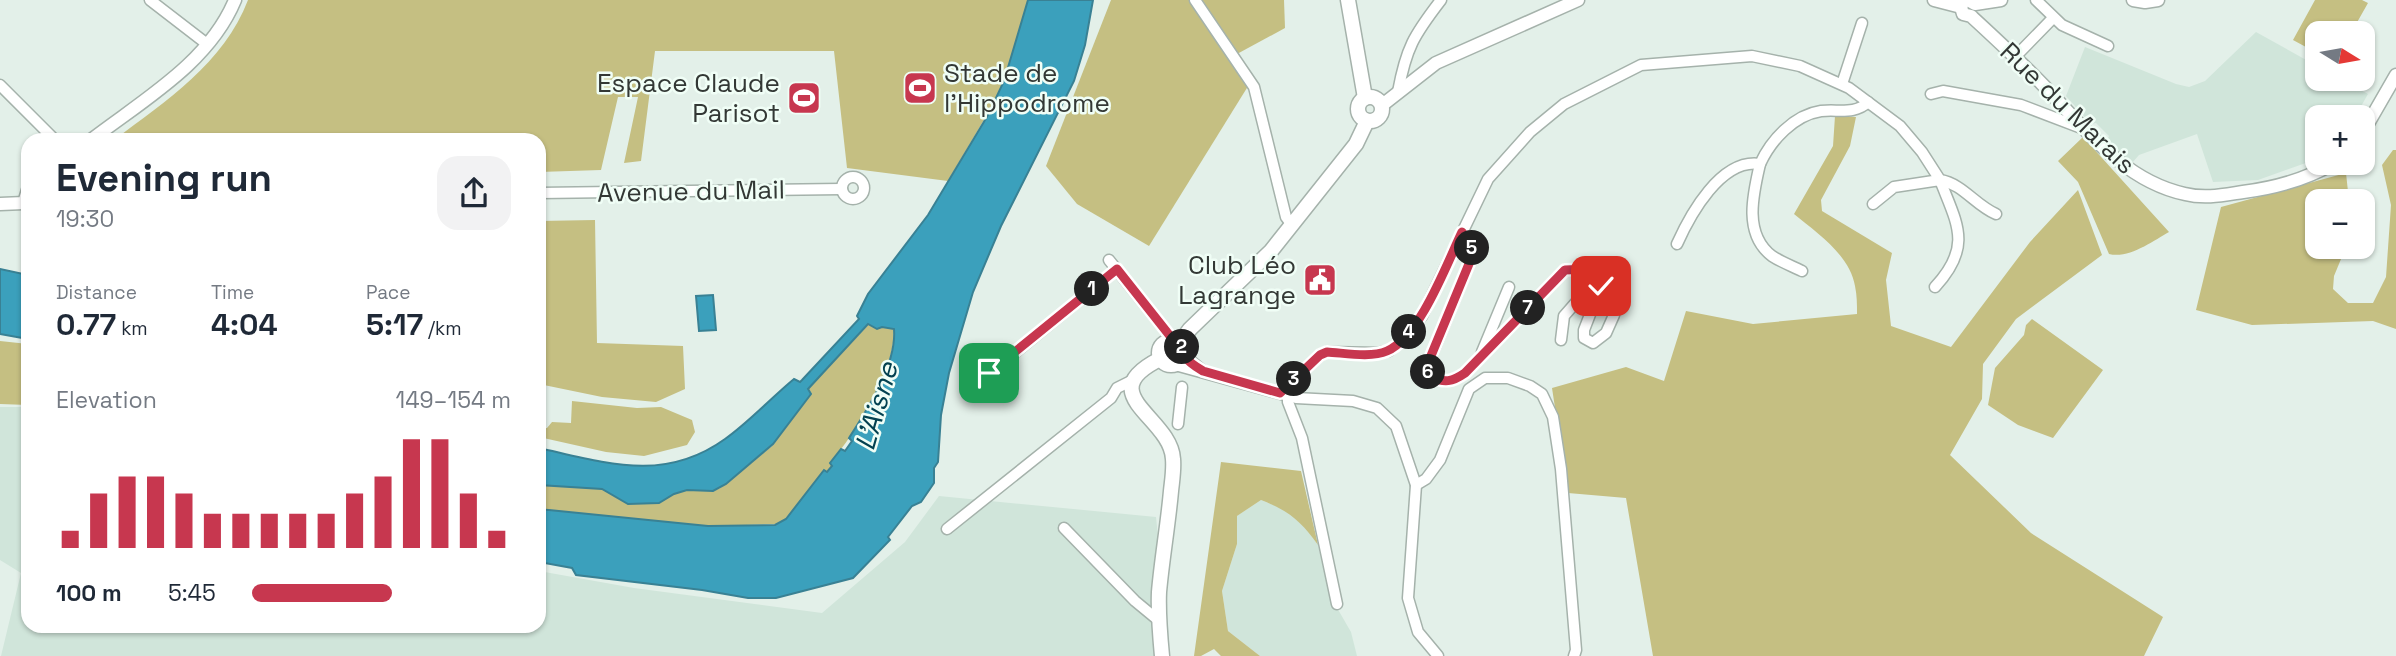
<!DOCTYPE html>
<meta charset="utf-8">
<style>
body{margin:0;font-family:"Space Grotesk",sans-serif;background:#f2f2f3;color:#1f2937;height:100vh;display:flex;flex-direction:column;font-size:26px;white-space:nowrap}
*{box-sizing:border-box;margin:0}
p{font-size:23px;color:#747a83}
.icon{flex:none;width:38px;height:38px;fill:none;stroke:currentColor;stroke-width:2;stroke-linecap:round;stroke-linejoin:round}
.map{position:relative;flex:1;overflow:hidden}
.sheet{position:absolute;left:21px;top:133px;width:525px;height:500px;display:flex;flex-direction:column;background:#fff;border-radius:21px;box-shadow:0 2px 5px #0004}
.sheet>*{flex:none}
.needle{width:46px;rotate:101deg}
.fabs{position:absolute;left:2305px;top:21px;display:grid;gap:14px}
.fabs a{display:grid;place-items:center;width:70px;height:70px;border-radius:14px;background:#fff;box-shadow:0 2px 5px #0004;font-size:35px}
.pin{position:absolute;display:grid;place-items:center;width:60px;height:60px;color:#fff;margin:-30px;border-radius:14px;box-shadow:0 4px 10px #0006}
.km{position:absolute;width:35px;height:35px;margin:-18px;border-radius:50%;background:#222;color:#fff;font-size:19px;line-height:35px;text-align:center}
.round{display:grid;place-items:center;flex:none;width:74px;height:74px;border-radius:21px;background:#f2f2f3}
.overview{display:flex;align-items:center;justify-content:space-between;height:119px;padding:0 35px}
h1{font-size:38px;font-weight:600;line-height:52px}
.metrics{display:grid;grid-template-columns:repeat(3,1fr);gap:10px;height:119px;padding:7px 35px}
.metrics div{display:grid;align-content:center}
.metrics b{font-size:30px;font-weight:600}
.metrics small{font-size:19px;font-weight:400}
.metrics p{font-size:19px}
.chart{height:196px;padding:14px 35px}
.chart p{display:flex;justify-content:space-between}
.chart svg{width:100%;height:126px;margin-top:7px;stroke:#c7374f;stroke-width:6}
ul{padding:0 35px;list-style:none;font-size:23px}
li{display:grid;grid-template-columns:112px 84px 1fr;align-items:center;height:52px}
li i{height:18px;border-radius:9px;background:#c7374f}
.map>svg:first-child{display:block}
.built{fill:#d0e5da}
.green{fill:#c5bf82}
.water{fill:#3ba0bc;stroke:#398194;stroke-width:2}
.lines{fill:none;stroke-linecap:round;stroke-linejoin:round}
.minor-casing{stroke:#a5b2ab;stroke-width:13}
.tertiary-casing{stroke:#a5b2ab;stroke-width:15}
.secondary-casing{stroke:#a5b2ab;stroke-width:17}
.minor{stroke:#fff;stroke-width:10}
.tertiary{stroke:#fff;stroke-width:12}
.secondary{stroke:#fff;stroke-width:14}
.route-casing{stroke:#fff;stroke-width:14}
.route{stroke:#c7374f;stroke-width:9}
.labels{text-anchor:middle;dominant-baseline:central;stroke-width:5;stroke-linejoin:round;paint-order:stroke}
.poi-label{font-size:26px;fill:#333835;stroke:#f0fef6;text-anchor:end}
.street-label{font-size:26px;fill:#333835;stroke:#f0fef6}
.water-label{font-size:28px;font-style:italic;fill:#034150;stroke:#f0fef6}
</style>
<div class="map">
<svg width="2396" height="656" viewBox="0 0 2396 656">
<rect width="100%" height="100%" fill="#e3f0e9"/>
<g class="built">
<path d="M 2256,32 L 2317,66 L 2317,79 L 2341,79 L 2368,94 L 2355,117 L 2317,117 L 2317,159 L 2258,180 L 2213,182 L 2197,134 L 2139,155 L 2132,163 L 2107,141 L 2109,136 L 2096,123 L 2091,124 L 2066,96 L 2085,47 L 2176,84 L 2189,87 L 2205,81 Z"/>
<path d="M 0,407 L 28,407 L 28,626 L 539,626 L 539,571 L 634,588 L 822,613 L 905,542 L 939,496 L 1156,517 L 1170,656 L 1,656 L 21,573 L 0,560 Z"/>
<path d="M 1261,500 L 1286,510 L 1306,528 L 1318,545 L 1329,594 L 1351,632 L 1357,656 L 1260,656 L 1228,631 L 1222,591 L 1237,544 L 1237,516 Z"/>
</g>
<g class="green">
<path d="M 248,0 L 1028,0 L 1009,66 L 998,96 L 948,181 L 847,168 L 834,51 L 655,51 L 641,161 L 624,163 L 638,97 L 618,97 L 601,170 L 539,172 L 539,140 L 114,140 C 166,101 224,63 248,0 Z"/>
<path d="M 1111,0 L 1191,0 L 1250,83 L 1149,246 L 1077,204 L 1046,166 Z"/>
<path d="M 1201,0 L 1284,0 L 1285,28 L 1237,54 Z"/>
<path d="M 2315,0 L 2362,0 L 2368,3 L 2351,33 L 2317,33 L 2317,53 L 2293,40 Z"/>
<path d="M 1835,116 L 1856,117 L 1850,146 L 1821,200 L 1822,211 L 1892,253 L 1886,280 L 1891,326 L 1951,347 L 2030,242 L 2078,190 L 2102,255 L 2016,319 L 1983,364 L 1982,399 L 1950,455 L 2031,533 L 2163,617 L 2144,656 L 1653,656 L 1626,498 L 1568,493 L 1552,388 L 1626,367 L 1664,381 L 1686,311 L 1753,324 L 1857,314 C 1857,305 1857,295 1855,286 C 1850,255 1816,232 1794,214 L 1833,146 Z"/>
<path d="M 2083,137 L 2169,232 C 2153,241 2129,259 2109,254 L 2078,182 L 2058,161 Z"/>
<path d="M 2393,150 L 2396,150 L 2396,329 L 2373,321 L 2252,325 L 2196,310 L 2221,207 L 2346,173 L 2349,201 L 2317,201 L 2317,247 L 2346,247 L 2334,276 L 2333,289 L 2348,303 L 2373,303 L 2386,277 L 2391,205 L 2382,165 Z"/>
<path d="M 595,220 L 597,343 L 683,346 L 685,389 L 656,402 L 602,397 L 539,384 L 539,221 Z"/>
<path d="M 2032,319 L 2103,370 L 2053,438 L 2018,425 L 1988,405 L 1995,368 L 2024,335 L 2026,325 Z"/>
<path d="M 869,324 L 894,329 C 895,371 857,431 830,463 L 833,466 L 827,472 L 824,470 L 786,519 L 779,524 L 708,526 L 539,509 L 539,485 L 602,489 L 628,504 L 659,503 L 674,494 L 687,490 L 713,491 L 720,488 L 772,446 L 811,394 L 808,389 Z"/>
<path d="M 0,341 L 28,344 L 28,405 L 0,404 Z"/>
<path d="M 572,401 L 637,408 L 661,407 L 692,420 L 695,432 L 687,445 L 644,456 L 606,452 L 539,437 L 539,429 L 547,428 L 552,422 L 571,423 Z"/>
<path d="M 1221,462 L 1301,471 L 1318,545 C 1301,521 1289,511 1261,500 L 1237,516 L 1237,544 L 1222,591 L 1228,631 L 1260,656 L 1221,656 L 1214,649 L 1201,656 L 1194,656 Z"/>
</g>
<g class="water">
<path d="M 1028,0 L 1093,0 L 1085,45 L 1074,81 L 1001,226 L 973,292 L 949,373 L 941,415 L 938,462 L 934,468 L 934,483 L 921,502 L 912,506 L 888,537 L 890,540 L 853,578 L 776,598 L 748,598 L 702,590 L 576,575 L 572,568 L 539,562 L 539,509 L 708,526 L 775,525 L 786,519 L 824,470 L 827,472 L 832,466 L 830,463 L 841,449 L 845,451 L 852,441 L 849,438 C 867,410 897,364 894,329 L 882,327 L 877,329 L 868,324 L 808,389 L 811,394 L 773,444 L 726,484 L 713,491 L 687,490 L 674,494 L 659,503 L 628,504 L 602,489 L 539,485 L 539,448 C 606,463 664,483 725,439 C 748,423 772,397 794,379 L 800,382 L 802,380 L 859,319 L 857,316 L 868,294 L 928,215 L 988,115 L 1004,81 Z"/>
<path d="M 0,269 L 28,275 L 28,339 L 0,334 Z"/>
<path d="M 713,295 L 716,330 L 699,331 L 696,296 Z"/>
</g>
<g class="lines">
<defs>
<g id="minor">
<path d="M 150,0 L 207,44"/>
<path d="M 1195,0 L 1254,87 L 1286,217 L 1292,225"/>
<path d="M 2036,0 L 2062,25 L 2108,46"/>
<path d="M 2015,57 L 2053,18"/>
<path d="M 1842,84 L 1862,23"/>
<path d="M 0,85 L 55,140"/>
<path d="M 1398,92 C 1406,48 1414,35 1441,0"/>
<path d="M 1931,94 L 1943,91 L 2021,105 L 2084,129"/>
<path d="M 1760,164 C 1753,194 1743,234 1772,256 C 1781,262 1792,266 1802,271"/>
<circle cx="853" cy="188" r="11"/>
<path d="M 539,193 L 842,189"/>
<path d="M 1873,204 L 1894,187 L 1940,180 C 1957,224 1973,246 1935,287"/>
<path d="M 1462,232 L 1472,247 L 1471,259 L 1428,364 L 1427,370 L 1430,377 C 1445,383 1452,382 1465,373 L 1565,270 C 1583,269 1591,271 1601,286 L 1584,330 L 1584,338 L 1593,343 L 1606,333 L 1614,315"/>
<path d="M 1677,244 C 1690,215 1721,158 1760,164 C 1771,140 1794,115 1821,111 C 1838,109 1855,115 1868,102"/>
<path d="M 1109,260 L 1174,341"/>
<path d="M 1561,340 L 1564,316 L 1585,292 L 1593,275"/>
<path d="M 1482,352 L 1509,287"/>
<path d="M 1184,355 L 1203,371"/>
<path d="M 1175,365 L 1296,398 L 1353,401 L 1377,408 L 1396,426 L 1416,485 L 1408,598 L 1418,632 L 1438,656"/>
<path d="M 989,374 L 1117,269"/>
<path d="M 1280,393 L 1320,355 L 1327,352 L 1377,353 L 1389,351 L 1399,343 L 1422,316 L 1488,179 L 1530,132 L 1564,104 L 1641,65 L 1752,56 L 1800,66 L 1849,88 L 1900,126 L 1922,152 L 1940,180 C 1963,184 1975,205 1996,214"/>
<path d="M 1288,396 L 1288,402 L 1302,438 L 1337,604"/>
<path d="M 1178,424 L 1182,387"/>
<path d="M 1416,485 L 1426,479 L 1440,460 L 1469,389 L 1485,378 L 1508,378 L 1530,386 L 1542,394 L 1553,417 L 1561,469 L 1576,650 L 1574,656"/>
<path d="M 1064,528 L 1135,601 L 1158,620"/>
<path d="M 947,529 L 1111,398 L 1117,388 L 1133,380"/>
</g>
<g id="tertiary">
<path d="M 1934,0 L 1961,7"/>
<path d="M 2133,0 L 2145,2 L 2158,0"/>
<path d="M 1961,7 L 1963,14 L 1971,16 C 1996,39 2020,61 2044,86 C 2085,129 2124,181 2185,194 C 2205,199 2223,195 2243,192 C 2274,188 2307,179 2334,163"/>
<path d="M 1961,7 L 1963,2 L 1968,0 L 1975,4 L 2001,0"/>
<path d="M 1381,106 L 1436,63 L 1578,0"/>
<path d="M 2362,134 L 2396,75"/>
<path d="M 91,140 C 143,100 209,63 235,0"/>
<path d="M 0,204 L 24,203 L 28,190"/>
</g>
<g id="secondary">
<path d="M 1348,0 L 1365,98"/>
<circle cx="1370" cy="109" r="12"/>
<circle cx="1171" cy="353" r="12"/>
<path d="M 1179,344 L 1190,329 L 1271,251 L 1356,144 L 1367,121"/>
<path d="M 1160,359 C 1090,394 1171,417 1173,459 C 1174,470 1172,481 1171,491 C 1168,525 1162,558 1159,592 C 1158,614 1160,635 1162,656"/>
</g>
</defs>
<use href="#minor" class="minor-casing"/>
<use href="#tertiary" class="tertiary-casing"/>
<use href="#secondary" class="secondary-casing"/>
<use href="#minor" class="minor"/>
<use href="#tertiary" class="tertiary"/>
<use href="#secondary" class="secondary"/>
</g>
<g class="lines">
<defs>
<path id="route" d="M 989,373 L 1117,269 L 1174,341 C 1182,346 1181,348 1184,355 C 1188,362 1196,367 1203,371 L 1280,393 L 1320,355 L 1327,352 C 1345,353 1371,358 1387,351 C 1420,337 1447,263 1462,232 L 1472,247 L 1471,259 L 1428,363 L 1427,370 L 1430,377 C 1445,383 1452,382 1465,373 L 1565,270 C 1583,269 1591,271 1601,286"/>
</defs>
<use href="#route" class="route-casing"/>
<use href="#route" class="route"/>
</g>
<defs>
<symbol id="stadium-square" viewBox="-11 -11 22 22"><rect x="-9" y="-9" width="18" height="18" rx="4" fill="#c7374f" stroke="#f0fef6"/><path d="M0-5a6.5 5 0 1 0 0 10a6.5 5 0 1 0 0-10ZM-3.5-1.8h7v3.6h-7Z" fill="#fff"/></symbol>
<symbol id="civic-square" viewBox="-11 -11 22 22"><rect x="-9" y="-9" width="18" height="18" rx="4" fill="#c7374f" stroke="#f0fef6"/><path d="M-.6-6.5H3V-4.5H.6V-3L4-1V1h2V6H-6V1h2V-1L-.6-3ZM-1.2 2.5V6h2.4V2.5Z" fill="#fff"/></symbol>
</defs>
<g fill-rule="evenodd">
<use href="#stadium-square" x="901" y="69" width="38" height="38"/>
<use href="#stadium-square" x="785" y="79" width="38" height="38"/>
<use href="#civic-square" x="1301" y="261" width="38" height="38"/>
</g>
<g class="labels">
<g class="poi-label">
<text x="944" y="73" text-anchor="start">Stade de<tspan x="944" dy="30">l'Hippodrome</tspan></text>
<text x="780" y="83">Espace Claude<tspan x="780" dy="30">Parisot</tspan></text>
<text x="1296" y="265">Club Léo<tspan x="1296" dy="30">Lagrange</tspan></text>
</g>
<g class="street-label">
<text transform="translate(2068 108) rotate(44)">Rue du Marais</text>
<text transform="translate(691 191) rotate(-1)">Avenue du Mail</text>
</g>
<g class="water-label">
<text transform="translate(876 406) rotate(-74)">L'Aisne</text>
</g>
</g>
</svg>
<div class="fabs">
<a><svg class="needle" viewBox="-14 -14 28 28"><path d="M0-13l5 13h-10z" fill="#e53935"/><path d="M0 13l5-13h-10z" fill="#747a83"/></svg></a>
<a>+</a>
<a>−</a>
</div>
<div class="pin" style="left:989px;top:373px;background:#1e9e55"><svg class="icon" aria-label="arrive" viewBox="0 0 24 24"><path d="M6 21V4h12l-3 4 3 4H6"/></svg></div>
<div class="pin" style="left:1601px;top:286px;background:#d93025"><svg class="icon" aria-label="check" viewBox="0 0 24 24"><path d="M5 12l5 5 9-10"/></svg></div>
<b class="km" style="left:1092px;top:289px">1</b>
<b class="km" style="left:1182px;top:347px">2</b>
<b class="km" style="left:1294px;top:379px">3</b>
<b class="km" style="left:1409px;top:332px">4</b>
<b class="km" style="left:1472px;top:248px">5</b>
<b class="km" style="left:1428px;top:372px">6</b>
<b class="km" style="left:1528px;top:308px">7</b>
<section class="sheet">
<div class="overview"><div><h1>Evening run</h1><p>19:30</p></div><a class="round"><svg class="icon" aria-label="share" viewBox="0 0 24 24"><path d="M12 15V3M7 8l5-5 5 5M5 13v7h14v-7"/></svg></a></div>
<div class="metrics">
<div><p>Distance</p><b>0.77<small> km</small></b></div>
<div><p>Time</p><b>4:04</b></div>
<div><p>Pace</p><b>5:17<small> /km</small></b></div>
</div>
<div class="chart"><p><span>Elevation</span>149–154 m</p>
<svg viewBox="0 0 160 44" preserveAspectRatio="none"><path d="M5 44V38M15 44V25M25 44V19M35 44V19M45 44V25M55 44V32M65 44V32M75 44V32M85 44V32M95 44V32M105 44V25M115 44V19M125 44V6M135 44V6M145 44V25M155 44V38"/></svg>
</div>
<ul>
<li><b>100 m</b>5:45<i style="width:54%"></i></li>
</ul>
</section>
</div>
